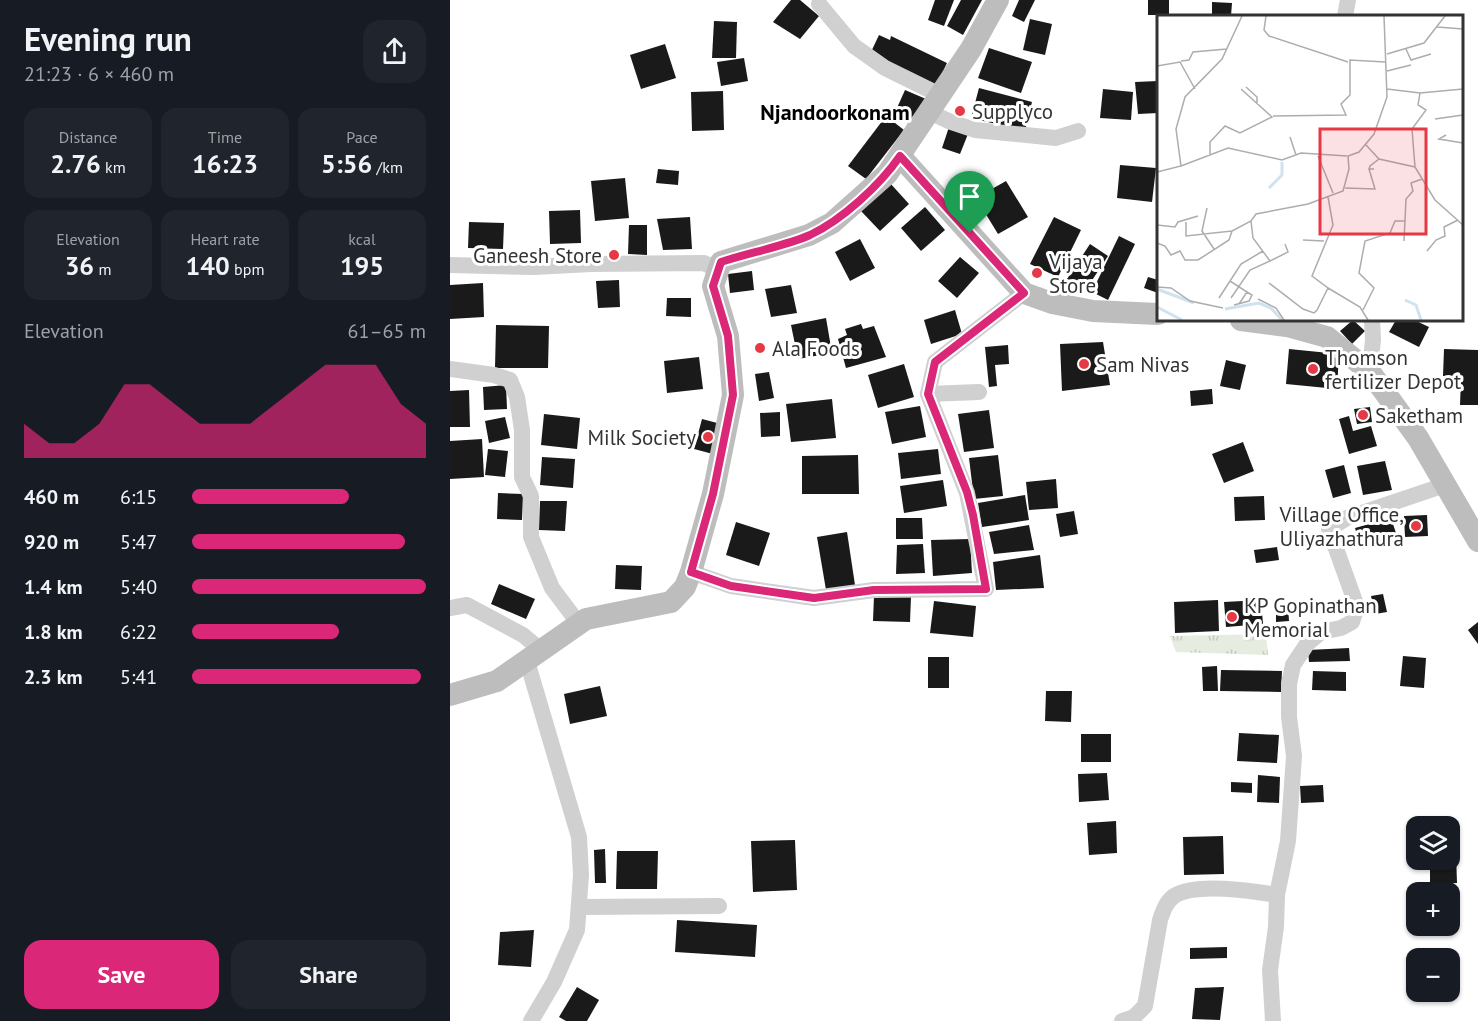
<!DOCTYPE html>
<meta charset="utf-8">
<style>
body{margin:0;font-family:"PT Sans",sans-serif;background:#20242c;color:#f1f3f6;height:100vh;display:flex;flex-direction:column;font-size:22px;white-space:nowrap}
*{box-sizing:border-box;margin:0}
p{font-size:20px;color:#9ea1a6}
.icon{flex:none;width:33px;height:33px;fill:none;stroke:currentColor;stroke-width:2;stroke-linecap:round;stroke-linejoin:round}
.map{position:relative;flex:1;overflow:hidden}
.panel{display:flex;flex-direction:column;background:#171b24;width:450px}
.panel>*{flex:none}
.buttons{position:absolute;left:956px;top:816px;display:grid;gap:12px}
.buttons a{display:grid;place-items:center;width:54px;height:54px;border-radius:12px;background:#171b24;box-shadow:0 2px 4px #0004;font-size:30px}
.pin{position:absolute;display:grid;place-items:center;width:51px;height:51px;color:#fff;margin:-62px -26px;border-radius:50% 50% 50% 0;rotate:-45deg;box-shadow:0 0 6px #0007}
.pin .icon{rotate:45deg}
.round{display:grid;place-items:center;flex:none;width:63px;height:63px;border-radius:18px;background:#20242c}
.overview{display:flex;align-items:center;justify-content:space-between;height:102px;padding:0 24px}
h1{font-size:33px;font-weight:800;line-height:45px}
.stats{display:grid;grid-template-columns:repeat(3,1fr);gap:9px;height:102px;padding:6px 24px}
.stats div{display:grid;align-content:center;border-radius:15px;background:#20242c;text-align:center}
.stats b{font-size:26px;font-weight:800}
.stats small{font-size:16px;font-weight:400}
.stats p{font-size:16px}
.chart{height:168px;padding:12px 24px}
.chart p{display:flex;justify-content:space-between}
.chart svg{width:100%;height:108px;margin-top:6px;fill:#db2777;opacity:.7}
.cta{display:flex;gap:12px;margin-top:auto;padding:12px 24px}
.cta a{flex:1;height:69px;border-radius:18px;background:#db2777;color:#fff;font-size:24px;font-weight:800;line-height:69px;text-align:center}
.cta a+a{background:#20242c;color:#f1f3f6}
ul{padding:0 24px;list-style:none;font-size:20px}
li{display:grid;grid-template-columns:96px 72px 1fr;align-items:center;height:45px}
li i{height:15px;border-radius:8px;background:#db2777}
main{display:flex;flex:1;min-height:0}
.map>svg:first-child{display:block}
.park{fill:url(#park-tufts)}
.building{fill:#1a1a1a}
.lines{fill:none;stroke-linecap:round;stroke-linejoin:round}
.street{stroke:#d0d0d0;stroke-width:16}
.secondary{stroke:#bdbdbd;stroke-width:22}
.route-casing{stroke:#fff;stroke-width:12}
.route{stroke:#db2777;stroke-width:8}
.poi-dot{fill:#e63946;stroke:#fff;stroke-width:2}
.labels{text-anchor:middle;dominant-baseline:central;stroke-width:6;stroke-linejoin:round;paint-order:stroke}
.poi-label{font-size:21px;fill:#333;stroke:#fff;text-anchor:start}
.neighbourhood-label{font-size:22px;font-weight:bold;fill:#000;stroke:#fff}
.inset-river{fill:none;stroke:#cfe2ee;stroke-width:3}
.inset-road{fill:none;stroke:#adadad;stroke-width:1.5}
.view{fill:#e63946;fill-opacity:0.15;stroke:#e63946;stroke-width:3}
.inset-edge{fill:none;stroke:#333;stroke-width:3}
</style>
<main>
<section class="panel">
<div class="overview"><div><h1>Evening run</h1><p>21:23 · 6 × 460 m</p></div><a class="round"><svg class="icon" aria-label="share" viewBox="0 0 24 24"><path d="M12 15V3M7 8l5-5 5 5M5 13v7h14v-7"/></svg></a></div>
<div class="stats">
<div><p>Distance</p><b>2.76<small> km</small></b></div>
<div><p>Time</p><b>16:23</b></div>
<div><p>Pace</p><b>5:56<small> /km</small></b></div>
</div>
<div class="stats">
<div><p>Elevation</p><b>36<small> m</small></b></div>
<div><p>Heart rate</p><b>140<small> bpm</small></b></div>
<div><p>kcal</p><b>195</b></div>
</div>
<div class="chart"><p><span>Elevation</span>61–65 m</p>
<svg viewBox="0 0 160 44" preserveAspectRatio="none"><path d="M0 44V30L10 38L20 38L30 30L40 14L50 14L60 22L70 30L80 30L90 30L100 22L110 14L120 6L130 6L140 6L150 22L160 30V44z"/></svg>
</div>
<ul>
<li><b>460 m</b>6:15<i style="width:67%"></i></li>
<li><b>920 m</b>5:47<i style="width:91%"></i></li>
<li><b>1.4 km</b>5:40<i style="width:100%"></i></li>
<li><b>1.8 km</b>6:22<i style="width:63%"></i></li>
<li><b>2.3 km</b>5:41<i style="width:98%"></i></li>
</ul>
<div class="cta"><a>Save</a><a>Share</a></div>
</section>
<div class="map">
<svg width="1028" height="1021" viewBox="0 0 1028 1021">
<defs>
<pattern id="park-tufts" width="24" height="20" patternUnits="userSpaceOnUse" patternTransform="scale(1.5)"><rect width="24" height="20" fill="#e6ecdf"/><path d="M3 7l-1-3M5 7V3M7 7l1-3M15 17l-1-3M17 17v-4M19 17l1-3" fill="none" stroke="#c6cbc0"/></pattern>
</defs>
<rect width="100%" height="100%" fill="#fff"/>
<path class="park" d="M 816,634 L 818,655 L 726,652 L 720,636 Z"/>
<g class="building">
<path d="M 341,0 L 350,0 L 369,16 L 350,39 L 323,22 Z"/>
<path d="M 485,0 L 504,0 L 494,26 L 478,20 Z"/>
<path d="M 511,0 L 532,0 L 513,35 L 497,26 Z"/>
<path d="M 569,0 L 585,0 L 574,22 L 562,16 Z"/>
<rect x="698" y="0" width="21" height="15"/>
<path d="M 762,2 L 782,3 L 781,16 L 762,16 Z"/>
<path d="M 580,19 L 602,24 L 595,55 L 573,50 Z"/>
<path d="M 264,21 L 287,22 L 286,58 L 262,58 Z"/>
<path d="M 429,35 L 440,40 L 441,36 L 497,63 L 486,86 L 420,54 Z"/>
<path d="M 215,44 L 226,78 L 191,89 L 180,55 Z"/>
<path d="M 539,48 L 582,62 L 571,93 L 528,78 Z"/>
<path d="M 294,58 L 298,81 L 271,86 L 267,62 Z"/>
<path d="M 708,81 L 708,113 L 688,114 L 685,82 Z"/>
<path d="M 529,88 L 582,102 L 575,131 L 521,118 Z"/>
<path d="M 653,89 L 683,92 L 681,120 L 650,118 Z"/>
<path d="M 455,90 L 476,99 L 464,126 L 443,117 Z"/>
<path d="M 273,91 L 274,130 L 242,131 L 241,92 Z"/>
<path d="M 436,116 L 454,130 L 416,179 L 398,166 Z"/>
<path d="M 499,127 L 518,134 L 510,154 L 492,148 Z"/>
<path d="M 670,165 L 706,168 L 702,202 L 667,198 Z"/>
<path d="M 208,169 L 229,171 L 228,185 L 206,183 Z"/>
<path d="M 175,178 L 179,218 L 145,221 L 141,181 Z"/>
<path d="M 556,181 L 578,217 L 548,234 L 526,198 Z"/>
<path d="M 440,183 L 459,204 L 430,231 L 410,210 Z"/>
<path d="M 475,207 L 495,230 L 471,251 L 451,228 Z"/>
<path d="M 130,210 L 131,243 L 100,244 L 99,211 Z"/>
<path d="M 240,217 L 242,249 L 213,250 L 207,219 Z"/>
<path d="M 604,217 L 631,230 L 608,277 L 580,264 Z"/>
<path d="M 19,222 L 54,223 L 53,249 L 18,248 Z"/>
<path d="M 179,225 L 197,225 L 197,255 L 178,254 Z"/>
<path d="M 669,236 L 685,244 L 658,300 L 642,292 Z"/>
<path d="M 410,239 L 425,268 L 400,281 L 385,252 Z"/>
<path d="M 640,244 L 658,256 L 635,291 L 617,279 Z"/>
<path d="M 510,257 L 529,273 L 507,298 L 488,281 Z"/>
<path d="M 302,271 L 304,290 L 280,293 L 278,274 Z"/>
<path d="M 698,277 L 708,280 L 708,293 L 694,288 Z"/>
<path d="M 169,280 L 170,307 L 148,308 L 146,281 Z"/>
<path d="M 33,283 L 34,317 L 0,319 L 0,285 Z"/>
<path d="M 341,285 L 347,313 L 321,317 L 315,289 Z"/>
<path d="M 217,298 L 241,298 L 241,317 L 216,316 Z"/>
<path d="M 505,310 L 512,334 L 481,344 L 474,320 Z"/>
<path d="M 376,318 L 382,353 L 348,359 L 341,325 Z"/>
<path d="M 903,320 L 915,331 L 902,344 L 890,331 Z"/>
<path d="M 946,320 L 964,320 L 979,327 L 969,347 L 939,332 Z"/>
<path d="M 411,324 L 413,329 L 424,326 L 436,357 L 396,368 L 388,339 L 397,335 L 395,329 Z"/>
<path d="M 46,325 L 99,326 L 98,368 L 45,368 Z"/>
<path d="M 653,342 L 660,385 L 612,391 L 610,344 Z"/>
<path d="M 558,345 L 559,364 L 545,365 L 547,386 L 539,387 L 535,347 Z"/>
<path d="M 839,349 L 889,354 L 887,389 L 836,384 Z"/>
<path d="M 994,349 L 1028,350 L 1028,405 L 1010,405 L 1011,377 L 993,376 Z"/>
<path d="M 249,357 L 253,389 L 217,393 L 214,361 Z"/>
<path d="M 776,360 L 796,365 L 790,390 L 770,386 Z"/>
<path d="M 454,364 L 464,397 L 428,408 L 418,375 Z"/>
<path d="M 319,372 L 324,398 L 309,401 L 305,374 Z"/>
<path d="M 56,385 L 57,409 L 34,410 L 33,387 Z"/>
<path d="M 762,389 L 763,404 L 741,406 L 740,391 Z"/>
<path d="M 19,390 L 20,427 L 0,427 L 0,391 Z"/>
<path d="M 382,399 L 386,438 L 341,442 L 336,404 Z"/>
<path d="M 470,406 L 476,437 L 442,444 L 435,412 Z"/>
<path d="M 920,407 L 922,422 L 907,424 L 904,409 Z"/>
<path d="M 539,410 L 544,448 L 514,452 L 508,414 Z"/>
<path d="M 330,412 L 330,436 L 311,437 L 310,413 Z"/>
<path d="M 94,414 L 130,418 L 127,449 L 91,445 Z"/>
<path d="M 899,416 L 903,431 L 921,426 L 927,446 L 899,454 L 889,419 Z"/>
<path d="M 55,417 L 60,438 L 39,443 L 35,421 Z"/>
<path d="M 252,419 L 271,424 L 263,454 L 244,449 Z"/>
<path d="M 32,439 L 34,477 L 0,479 L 0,441 Z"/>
<path d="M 793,442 L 804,471 L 774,483 L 762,454 Z"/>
<path d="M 38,449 L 58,451 L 55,477 L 35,475 Z"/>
<path d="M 488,449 L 491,474 L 451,479 L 448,453 Z"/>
<path d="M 408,455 L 409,494 L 352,494 L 352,456 Z"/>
<path d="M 548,455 L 553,496 L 524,499 L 519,458 Z"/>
<path d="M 92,457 L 125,459 L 123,488 L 90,485 Z"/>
<path d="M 935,461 L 942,490 L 913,495 L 907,466 Z"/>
<path d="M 894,465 L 901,493 L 883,498 L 875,470 Z"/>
<path d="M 606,479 L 608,508 L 579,510 L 576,482 Z"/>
<path d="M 493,480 L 497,506 L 454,513 L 450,486 Z"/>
<path d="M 48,493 L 73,494 L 72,520 L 47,519 Z"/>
<path d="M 575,495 L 579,520 L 532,527 L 528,503 Z"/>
<path d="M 814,496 L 815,520 L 785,521 L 784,497 Z"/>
<path d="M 90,501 L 117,501 L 115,531 L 89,530 Z"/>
<path d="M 624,511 L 628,534 L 610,537 L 606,514 Z"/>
<path d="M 977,515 L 978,536 L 955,537 L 954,516 Z"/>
<path d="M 446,518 L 472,518 L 473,539 L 446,539 Z"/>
<path d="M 941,518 L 948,539 L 911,549 L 905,528 Z"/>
<path d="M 286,522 L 320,533 L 309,566 L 276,555 Z"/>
<path d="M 579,525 L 584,550 L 544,554 L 539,532 Z"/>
<path d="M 397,532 L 405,585 L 376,590 L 367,537 Z"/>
<path d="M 520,539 L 522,573 L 483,576 L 481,540 Z"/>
<path d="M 473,544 L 475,573 L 446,574 L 447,545 Z"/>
<path d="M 827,547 L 829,560 L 806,563 L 804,550 Z"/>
<path d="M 590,555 L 594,588 L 546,590 L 543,562 Z"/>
<path d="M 166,565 L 192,566 L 191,590 L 165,589 Z"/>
<path d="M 49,584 L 85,599 L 76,619 L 41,604 Z"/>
<path d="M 933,594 L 937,612 L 925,614 L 921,596 Z"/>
<path d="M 424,596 L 461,597 L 460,622 L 423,621 Z"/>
<path d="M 768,600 L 769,631 L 725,633 L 724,602 Z"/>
<path d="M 811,600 L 813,624 L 776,627 L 774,602 Z"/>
<path d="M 484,601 L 526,606 L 523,637 L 480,633 Z"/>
<path d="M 826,603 L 838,603 L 839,621 L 826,622 Z"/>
<path d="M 1028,622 L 1028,644 L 1018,630 Z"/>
<path d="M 899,648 L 900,661 L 859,662 L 858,650 Z"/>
<path d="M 953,656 L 976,658 L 974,688 L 950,686 Z"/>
<rect x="478" y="657" width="21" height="31"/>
<path d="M 767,666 L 768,691 L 753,691 L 752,667 Z"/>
<path d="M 771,670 L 832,671 L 831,692 L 770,691 Z"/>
<path d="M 863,671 L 896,672 L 896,691 L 862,690 Z"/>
<path d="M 150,686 L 157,716 L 120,724 L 114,694 Z"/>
<path d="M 596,691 L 622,691 L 621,722 L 595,721 Z"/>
<path d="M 789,733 L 829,735 L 827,763 L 787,761 Z"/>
<rect x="631" y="734" width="30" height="28"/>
<path d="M 657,773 L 659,800 L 629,802 L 628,774 Z"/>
<path d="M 808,775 L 830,777 L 829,803 L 807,802 Z"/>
<path d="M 781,782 L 802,783 L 802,793 L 781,792 Z"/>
<path d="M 873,785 L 874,802 L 851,803 L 850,786 Z"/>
<path d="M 666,821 L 667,853 L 639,855 L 637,823 Z"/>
<path d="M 773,836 L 774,874 L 734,875 L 733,837 Z"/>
<path d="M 345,840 L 347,890 L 303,892 L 301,841 Z"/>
<path d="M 155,849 L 156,883 L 145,883 L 144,850 Z"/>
<path d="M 167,851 L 208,851 L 207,889 L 166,889 Z"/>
<path d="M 999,854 L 1006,854 L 1007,883 L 980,884 L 980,860 L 999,860 Z"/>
<path d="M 227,920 L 307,925 L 305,957 L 225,952 Z"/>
<path d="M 84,930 L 81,967 L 48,965 L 50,932 Z"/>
<path d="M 777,947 L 777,958 L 740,959 L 740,948 Z"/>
<path d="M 127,987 L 149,1000 L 137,1021 L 116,1021 L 109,1017 Z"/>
<path d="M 774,987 L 770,1020 L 742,1019 L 745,988 Z"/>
</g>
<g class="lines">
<g class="street">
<path d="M 369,4 L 404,46 L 435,68 L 490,95"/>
<path d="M 895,16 L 898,0"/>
<path d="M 479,112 L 501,122 L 525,130 L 606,138 L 628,131"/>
<path d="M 0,265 L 84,267 L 141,264 L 254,263 L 268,270"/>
<path d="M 0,369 L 44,375 L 60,380 L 67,397 L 72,430 L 72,477 L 81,496 L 81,537 L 102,588 L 129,624"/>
<path d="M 920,372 L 923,339 L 922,320"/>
<path d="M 529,392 L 478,394 L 485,362 L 574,293"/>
<path d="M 241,572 L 281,586 L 364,598 L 424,590 L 536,589 L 517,493 L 478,394"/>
<path d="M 0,608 L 17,605 L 73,635 L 92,651"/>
<path d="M 77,661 L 129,837 L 131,875 L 127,930 L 104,982 L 81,1021"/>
<path d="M 129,907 L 269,906"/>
<path d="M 672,1021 L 684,1017 L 695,1006 L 710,920 C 713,911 716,902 724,896 C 746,882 802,891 827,895"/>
<path d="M 823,1021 L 820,970 L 826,927 L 827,895 L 838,841 L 844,756 L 839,717 L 839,684 L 843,665 L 857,644 L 871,632 L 891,628 L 902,622 L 907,607 L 879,529 L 897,518 L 995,485"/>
</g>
<g class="secondary">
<path d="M 450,156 L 574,293 L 602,303 L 643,311 L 708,314"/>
<path d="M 791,320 L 837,326 L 877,337 L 920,372 L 968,438 L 1028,541"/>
<path d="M 0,695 L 47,681 L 136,619 L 221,602 L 235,587 L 241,572 L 263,494 L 283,395 L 278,336 L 263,286 L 271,262 L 359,235 L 382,223 L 437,174 L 521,49 L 548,0"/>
</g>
</g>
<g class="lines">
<defs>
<path id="route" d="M 450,156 L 574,293 L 485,362 L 478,394 L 517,492 L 523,515 L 536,589 L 424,590 L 364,598 L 281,586 L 241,572 L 263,494 L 283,395 L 278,336 L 263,286 L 271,262 C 298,253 335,246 360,235 C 392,220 430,185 450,156 Z"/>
</defs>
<use href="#route" class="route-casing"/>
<use href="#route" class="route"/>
</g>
<g class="poi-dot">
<circle cx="510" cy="111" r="6"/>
<circle cx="164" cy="255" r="6"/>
<circle cx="587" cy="273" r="6"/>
<circle cx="310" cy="348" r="6"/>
<circle cx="634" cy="364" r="6"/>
<circle cx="863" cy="369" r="6"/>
<circle cx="913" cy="415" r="6"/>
<circle cx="258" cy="437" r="6"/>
<circle cx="966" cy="526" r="6"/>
<circle cx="782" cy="617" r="6"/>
</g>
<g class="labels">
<g class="poi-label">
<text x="522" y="111">Supplyco</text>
<text x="152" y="255" text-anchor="end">Ganeesh Store</text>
<text x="599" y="261">Vijaya<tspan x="599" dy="24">Store</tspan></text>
<text x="322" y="348">Ala Foods</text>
<text x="875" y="357">Thomson<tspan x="875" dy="24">fertilizer Depot</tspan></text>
<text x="646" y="364">Sam Nivas</text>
<text x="925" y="415">Saketham</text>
<text x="246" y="437" text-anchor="end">Milk Society</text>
<text x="954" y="514" text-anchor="end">Village Office,<tspan x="954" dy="24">Uliyazhathura</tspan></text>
<text x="794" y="605">KP Gopinathan<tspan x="794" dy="24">Memorial</tspan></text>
</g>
<g class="neighbourhood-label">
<text x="385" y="112">Njandoorkonam</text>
</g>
</g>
<g transform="translate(707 15)">
<rect width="306" height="306" fill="#fff"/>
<path class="inset-river" d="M 112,173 L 125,160 L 125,147M 0,274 L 37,288M 248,285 L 259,290 L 264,305M 0,292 L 25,305M 68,294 L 102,288 L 114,293 L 125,305"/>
<path class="inset-road" d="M 109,1 L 107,15 L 112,21 L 191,47M 280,12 L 306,14M 249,34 L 254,45 L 274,39M 230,39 L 267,28 L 288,1M 24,46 L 32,45 L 36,37 L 70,34M 0,51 L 23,47 L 38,74M 230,56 L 254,50M 89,72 L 100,82 L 100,89M 230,74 L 263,78 L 306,74M 116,101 L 189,100 L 184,89 L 193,80 L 193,45 L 228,47M 278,104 L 306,100M 289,120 L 282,124 L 306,128M 133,122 L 139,140M 209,130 L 222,144 L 258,152 L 278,185 L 306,210M 53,141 L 53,127 L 68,111 L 83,118 L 115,102 L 84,74M 161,141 L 176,178M 24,151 L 71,133 L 125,145 L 144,138 L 190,141M 258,152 L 255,114 L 269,95 L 261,90 L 263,78M 217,154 L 212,154 L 213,151 L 222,144M 0,157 L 24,151 L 19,114 L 28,82 L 65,44 L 85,1M 188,173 L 218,174 L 212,154M 50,193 L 45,216 L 57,234M 29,207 L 29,221 L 75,216M 0,210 L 18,212 L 21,207 L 41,201M 146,225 L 167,226M 247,226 L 249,184 L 256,176 L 254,168 L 265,164M 0,228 L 8,231 L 14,240 L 23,236 L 28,245 L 41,245 L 72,225 L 75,216 L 94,206 L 99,199 L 151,189 L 186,176 L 192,154 L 191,141 L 202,137 L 217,119 L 230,82 L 227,1M 270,236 L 279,225 L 288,221 L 287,212 L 301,205M 113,246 L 131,237 L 128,229M 73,266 L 90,277 L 82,289M 112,268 L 146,294 L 157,298 L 160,295 L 171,273 L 155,261 L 176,210 L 171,182M 0,272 L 14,273 L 33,286 L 66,293M 171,273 L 203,292 L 211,305M 62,283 L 84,249 L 106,236M 74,283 L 93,255 L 113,246 L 96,223 L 94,206M 101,284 L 119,293 L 127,305M 77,290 L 92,286 L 95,280 L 90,277M 206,295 L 217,273 L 202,258 L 208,226 L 233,218 L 238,206 L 248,206"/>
<path class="view" d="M 163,114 L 269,114 L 269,219 L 163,219 Z"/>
<rect width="306" height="306" class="inset-edge"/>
</g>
</svg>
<div class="buttons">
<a><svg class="icon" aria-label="layers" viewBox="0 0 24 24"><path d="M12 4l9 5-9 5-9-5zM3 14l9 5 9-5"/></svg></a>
<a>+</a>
<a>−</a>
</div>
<div class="pin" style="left:520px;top:233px;background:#1e9e55"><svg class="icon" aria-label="arrive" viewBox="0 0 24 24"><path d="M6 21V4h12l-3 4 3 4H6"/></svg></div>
</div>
</main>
